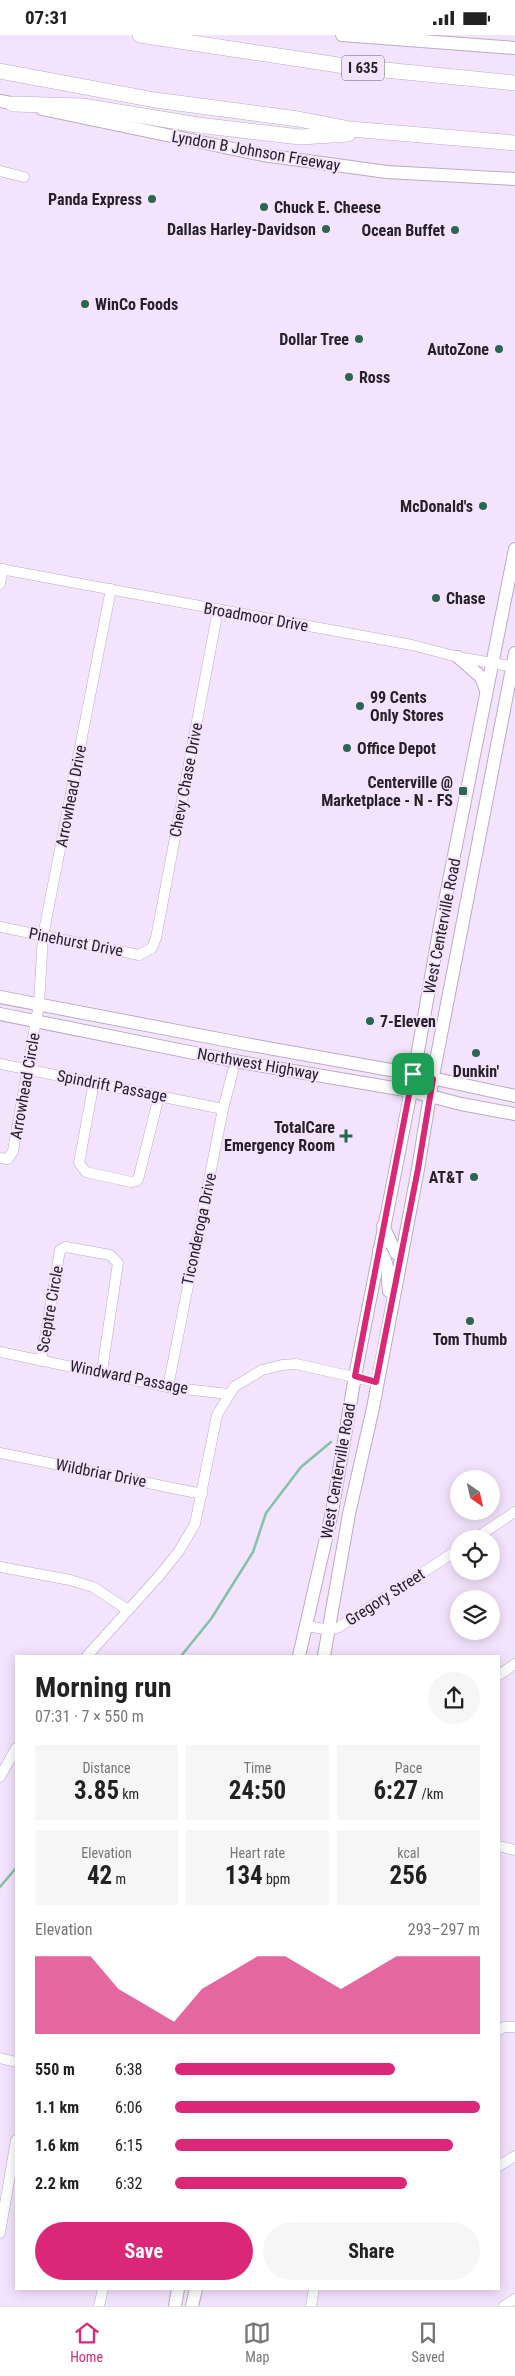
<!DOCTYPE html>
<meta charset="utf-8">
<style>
body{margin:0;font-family:"Roboto Condensed",sans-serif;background:#f6f6f6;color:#222;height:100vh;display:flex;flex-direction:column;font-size:19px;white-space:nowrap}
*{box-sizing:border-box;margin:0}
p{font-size:16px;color:#767676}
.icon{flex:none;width:28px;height:28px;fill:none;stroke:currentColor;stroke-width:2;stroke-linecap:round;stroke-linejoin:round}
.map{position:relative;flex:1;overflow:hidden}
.details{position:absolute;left:15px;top:1620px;width:485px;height:635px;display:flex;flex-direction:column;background:#fff;border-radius:0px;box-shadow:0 2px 12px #0003}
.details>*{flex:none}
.needle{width:32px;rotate:146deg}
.controls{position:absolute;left:450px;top:1435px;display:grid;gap:10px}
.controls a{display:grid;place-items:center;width:50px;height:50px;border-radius:50%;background:#fff;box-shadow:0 2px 12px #0003;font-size:25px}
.pin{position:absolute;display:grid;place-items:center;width:42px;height:42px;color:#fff;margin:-21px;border-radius:10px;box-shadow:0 2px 8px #0006}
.round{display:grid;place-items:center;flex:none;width:52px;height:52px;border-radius:26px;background:#f6f6f6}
.overview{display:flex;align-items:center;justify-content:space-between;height:85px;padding:0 20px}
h1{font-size:28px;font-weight:700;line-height:38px}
.metrics{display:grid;grid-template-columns:repeat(3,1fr);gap:8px;height:85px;padding:5px 20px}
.metrics div{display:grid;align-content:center;border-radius:0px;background:#f6f6f6;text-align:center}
.metrics b{font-size:25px;font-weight:700}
.metrics small{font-size:14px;font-weight:400}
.metrics p{font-size:14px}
.chart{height:140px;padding:10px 20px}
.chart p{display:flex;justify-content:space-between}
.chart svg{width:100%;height:90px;margin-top:5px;fill:#db2777;opacity:.7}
.action{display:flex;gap:10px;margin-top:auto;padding:10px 20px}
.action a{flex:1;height:58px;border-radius:30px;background:#db2777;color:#fff;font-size:20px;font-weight:700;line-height:58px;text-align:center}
.action a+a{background:#f6f6f6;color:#222}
ul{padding:0 20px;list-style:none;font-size:16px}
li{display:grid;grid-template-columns:80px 60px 1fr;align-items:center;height:38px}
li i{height:12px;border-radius:6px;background:#db2777}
.status{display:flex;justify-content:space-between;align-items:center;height:35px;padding:0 25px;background:#fff;direction:ltr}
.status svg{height:14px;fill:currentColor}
.tab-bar{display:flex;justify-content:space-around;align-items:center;height:70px;border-top:1px solid #e0e0e0;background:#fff;font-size:14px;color:#767676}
.tab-bar a{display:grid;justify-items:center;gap:2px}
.tab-bar .active{color:#db2777}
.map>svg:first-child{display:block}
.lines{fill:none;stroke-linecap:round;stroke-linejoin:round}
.stream{stroke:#82c2a7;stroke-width:2.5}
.minor-casing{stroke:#baabc3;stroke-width:11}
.major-casing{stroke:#baabc3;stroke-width:14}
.highway-casing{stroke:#baabc3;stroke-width:16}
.minor{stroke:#fff;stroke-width:10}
.major{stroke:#fff;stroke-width:12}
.highway{stroke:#fff;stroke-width:15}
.route-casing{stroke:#fff;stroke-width:10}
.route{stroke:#db2777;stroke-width:6}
.poi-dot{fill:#2b6650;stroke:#f4e3fc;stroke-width:2}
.labels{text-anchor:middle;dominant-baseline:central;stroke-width:4;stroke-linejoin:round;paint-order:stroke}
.shield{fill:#f4e3fc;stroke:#645a68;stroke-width:1}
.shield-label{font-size:15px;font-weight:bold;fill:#262029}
.street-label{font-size:16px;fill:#262029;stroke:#f4e3fc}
.poi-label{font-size:16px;font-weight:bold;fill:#262029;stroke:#f4e3fc;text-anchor:end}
</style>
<div class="status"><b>07:31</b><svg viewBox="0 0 49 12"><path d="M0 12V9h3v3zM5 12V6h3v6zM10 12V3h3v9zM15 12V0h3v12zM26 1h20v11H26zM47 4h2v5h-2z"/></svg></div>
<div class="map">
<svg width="515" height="2271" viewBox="0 0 515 2271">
<rect width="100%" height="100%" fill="#f4e3fc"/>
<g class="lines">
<g class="stream">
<path d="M 181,1621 L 211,1584 L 253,1517 L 266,1478 L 301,1432 L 331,1407"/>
<path d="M 0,1852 L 16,1833"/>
</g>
<defs>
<g id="minor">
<path d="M 0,136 L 24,142"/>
<path d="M 0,534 L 412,610 L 458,622 L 515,632"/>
<path d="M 0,549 L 3,534"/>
<path d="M 0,892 L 139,920 L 152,913 L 156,903 L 218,575"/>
<path d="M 0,1029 L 223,1074"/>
<path d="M 94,1047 L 79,1128 L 86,1137 L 131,1147 L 137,1146 L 139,1141 L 159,1061"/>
<path d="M 0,1123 L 8,1124 L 13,1116 L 39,969 L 43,901 L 111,554"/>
<path d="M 0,1317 L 168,1352 L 228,1359"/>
<path d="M 41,1326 L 60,1215 L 66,1212 L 110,1220 L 118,1228 L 102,1336"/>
<path d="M 168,1352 L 223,1074 L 233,1036"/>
<path d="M 0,1418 L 202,1459"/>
<path d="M 474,1504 L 515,1477"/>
<path d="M 0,1532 L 70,1545 L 93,1552 L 128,1575"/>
<path d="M 307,1591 L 330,1595 L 339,1592 L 459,1514"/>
<path d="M 87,1621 L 159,1541 L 179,1516 L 195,1489 L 217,1380 L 234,1352 L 262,1335 L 282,1330 L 296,1329 L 376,1347"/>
<path d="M 499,1640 L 515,1629"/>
<path d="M 0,1742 L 16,1713"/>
<path d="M 499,1811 L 515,1815"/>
<path d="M 499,1995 L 504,1992 L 515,1992"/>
<path d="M 0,2023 L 16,2027"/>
<path d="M 499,2131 L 515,2121"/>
<path d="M 0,2198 L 16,2105"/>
<path d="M 99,2271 L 103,2254"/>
<path d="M 311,2271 L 314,2254"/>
<path d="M 504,2271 L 515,2264"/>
</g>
<g id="major">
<path d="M 342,0 L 515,13"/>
<path d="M 0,66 L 22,70"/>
<path d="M 42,74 L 263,120 L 387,137 L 515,144"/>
<path d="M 458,622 L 481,642 L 486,655"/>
<path d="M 0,962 L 240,1008 L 413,1039 L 515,1061"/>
<path d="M 0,979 L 234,1026 L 411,1056 L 461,1069 L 515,1079"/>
<path d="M 383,1191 L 396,1218 L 401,1221"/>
<path d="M 379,1215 C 390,1228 387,1241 389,1256"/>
<path d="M 299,1621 L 332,1477 L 355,1341 L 411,1056 L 440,891 L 515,514"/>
<path d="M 324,1621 L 349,1479 L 373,1373 L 418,1134 L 434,1036 L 515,618"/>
<path d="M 175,2271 L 178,2254"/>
<path d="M 192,2271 L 196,2254"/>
</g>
<g id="highway">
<path d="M 140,0 L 345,31 L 515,48"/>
<path d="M 0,36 L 155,65 L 298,84 L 350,94 L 515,108"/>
<path d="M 13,69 L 82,71 L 198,90 L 300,102 L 348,99"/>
</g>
</defs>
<use href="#minor" class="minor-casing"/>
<use href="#major" class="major-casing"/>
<use href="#highway" class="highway-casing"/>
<use href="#minor" class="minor"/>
<use href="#major" class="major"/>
<use href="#highway" class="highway"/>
</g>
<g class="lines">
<defs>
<path id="route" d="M 413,1039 L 433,1044 L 418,1134 L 376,1347 L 355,1341 Z"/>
</defs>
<use href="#route" class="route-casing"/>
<use href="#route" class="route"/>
</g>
<g class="poi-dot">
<circle cx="152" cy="164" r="5"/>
<circle cx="264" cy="172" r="5"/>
<circle cx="326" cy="194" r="5"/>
<circle cx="455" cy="195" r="5"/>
<circle cx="85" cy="269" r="5"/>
<circle cx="359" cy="304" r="5"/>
<circle cx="499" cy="314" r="5"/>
<circle cx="349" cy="342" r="5"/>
<circle cx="483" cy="471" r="5"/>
<circle cx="436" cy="563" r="5"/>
<circle cx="360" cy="671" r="5"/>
<circle cx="347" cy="713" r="5"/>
<rect x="458" y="751" width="10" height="10" rx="2.5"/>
<circle cx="370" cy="986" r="5"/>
<circle cx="476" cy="1018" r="5"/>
<path d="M343.5 1093.5h5v5h5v5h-5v5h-5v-5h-5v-5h5z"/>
<circle cx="474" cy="1142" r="5"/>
<circle cx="470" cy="1286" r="5"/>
</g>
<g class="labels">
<rect class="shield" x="342" y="20.5" width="42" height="25" rx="4"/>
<g class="shield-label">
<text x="363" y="33">I 635</text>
</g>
<g class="street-label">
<text transform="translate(256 116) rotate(10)">Lyndon B Johnson Freeway</text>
<text transform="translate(256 582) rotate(10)">Broadmoor Drive</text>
<text transform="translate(186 745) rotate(-79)">Chevy Chase Drive</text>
<text transform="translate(71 761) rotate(-79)">Arrowhead Drive</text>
<text transform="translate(442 891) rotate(-79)">West Centerville Road</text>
<text transform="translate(76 907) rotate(11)">Pinehurst Drive</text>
<text transform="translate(258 1029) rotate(10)">Northwest Highway</text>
<text transform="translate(25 1051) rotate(-80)">Arrowhead Circle</text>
<text transform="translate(112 1051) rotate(11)">Spindrift Passage</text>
<text transform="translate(199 1194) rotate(-78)">Ticonderoga Drive</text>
<text transform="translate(50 1274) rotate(-80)">Sceptre Circle</text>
<text transform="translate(129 1342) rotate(11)">Windward Passage</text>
<text transform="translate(338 1436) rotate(-80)">West Centerville Road</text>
<text transform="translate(101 1438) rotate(11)">Wildbriar Drive</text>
<text transform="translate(385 1562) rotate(-33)">Gregory Street</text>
</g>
<g class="poi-label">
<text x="142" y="164">Panda Express</text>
<text x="274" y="172" text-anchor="start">Chuck E. Cheese</text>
<text x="316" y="194">Dallas Harley-Davidson</text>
<text x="445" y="195">Ocean Buffet</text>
<text x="95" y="269" text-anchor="start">WinCo Foods</text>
<text x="349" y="304">Dollar Tree</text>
<text x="489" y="314">AutoZone</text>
<text x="359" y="342" text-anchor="start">Ross</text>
<text x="473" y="471">McDonald's</text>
<text x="446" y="563" text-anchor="start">Chase</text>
<text x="370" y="662" text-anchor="start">99 Cents<tspan x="370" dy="18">Only Stores</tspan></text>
<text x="357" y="713" text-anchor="start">Office Depot</text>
<text x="453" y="747">Centerville @<tspan x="453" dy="18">Marketplace - N - FS</tspan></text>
<text x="380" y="986" text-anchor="start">7-Eleven</text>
<text x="476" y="1036" text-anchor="middle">Dunkin'</text>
<text x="335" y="1092">TotalCare<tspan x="335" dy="18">Emergency Room</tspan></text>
<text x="464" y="1142">AT&amp;T</text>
<text x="470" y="1304" text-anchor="middle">Tom Thumb</text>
</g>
</g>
</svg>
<div class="controls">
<a><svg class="needle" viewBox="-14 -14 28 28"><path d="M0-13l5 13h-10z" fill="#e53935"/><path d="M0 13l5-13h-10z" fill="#767676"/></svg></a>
<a><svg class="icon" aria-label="locate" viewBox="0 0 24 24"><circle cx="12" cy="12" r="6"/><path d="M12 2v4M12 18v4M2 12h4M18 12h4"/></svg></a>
<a><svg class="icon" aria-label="layers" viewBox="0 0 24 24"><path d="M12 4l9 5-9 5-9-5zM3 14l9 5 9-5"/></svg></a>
</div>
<div class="pin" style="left:413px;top:1039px;background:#1e9e55"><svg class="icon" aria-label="arrive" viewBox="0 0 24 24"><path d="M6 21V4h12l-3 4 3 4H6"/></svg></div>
<section class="details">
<div class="overview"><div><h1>Morning run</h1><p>07:31 · 7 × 550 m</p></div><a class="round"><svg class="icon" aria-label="share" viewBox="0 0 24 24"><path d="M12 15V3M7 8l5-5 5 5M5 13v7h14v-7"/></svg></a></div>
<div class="metrics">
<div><p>Distance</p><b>3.85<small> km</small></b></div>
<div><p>Time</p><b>24:50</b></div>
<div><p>Pace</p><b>6:27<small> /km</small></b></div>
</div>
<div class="metrics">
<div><p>Elevation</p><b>42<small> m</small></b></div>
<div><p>Heart rate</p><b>134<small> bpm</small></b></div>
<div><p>kcal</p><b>256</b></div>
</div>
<div class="chart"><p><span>Elevation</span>293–297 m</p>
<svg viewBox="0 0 160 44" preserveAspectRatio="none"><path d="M0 44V6L10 6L20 6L30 22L40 30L50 38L60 22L70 14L80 6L90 6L100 14L110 22L120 14L130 6L140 6L150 6L160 6V44z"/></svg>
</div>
<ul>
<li><b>550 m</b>6:38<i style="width:72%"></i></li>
<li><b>1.1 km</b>6:06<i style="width:100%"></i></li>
<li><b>1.6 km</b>6:15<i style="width:91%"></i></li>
<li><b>2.2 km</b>6:32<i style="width:76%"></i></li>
</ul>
<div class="action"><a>Save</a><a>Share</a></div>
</section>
</div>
<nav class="tab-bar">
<a class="active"><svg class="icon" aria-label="home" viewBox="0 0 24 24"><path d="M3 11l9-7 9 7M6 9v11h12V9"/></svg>Home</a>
<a><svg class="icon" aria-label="map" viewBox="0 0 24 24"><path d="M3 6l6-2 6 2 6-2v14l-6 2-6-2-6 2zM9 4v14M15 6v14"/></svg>Map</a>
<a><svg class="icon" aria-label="saved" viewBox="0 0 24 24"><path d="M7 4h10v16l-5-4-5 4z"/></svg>Saved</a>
</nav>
